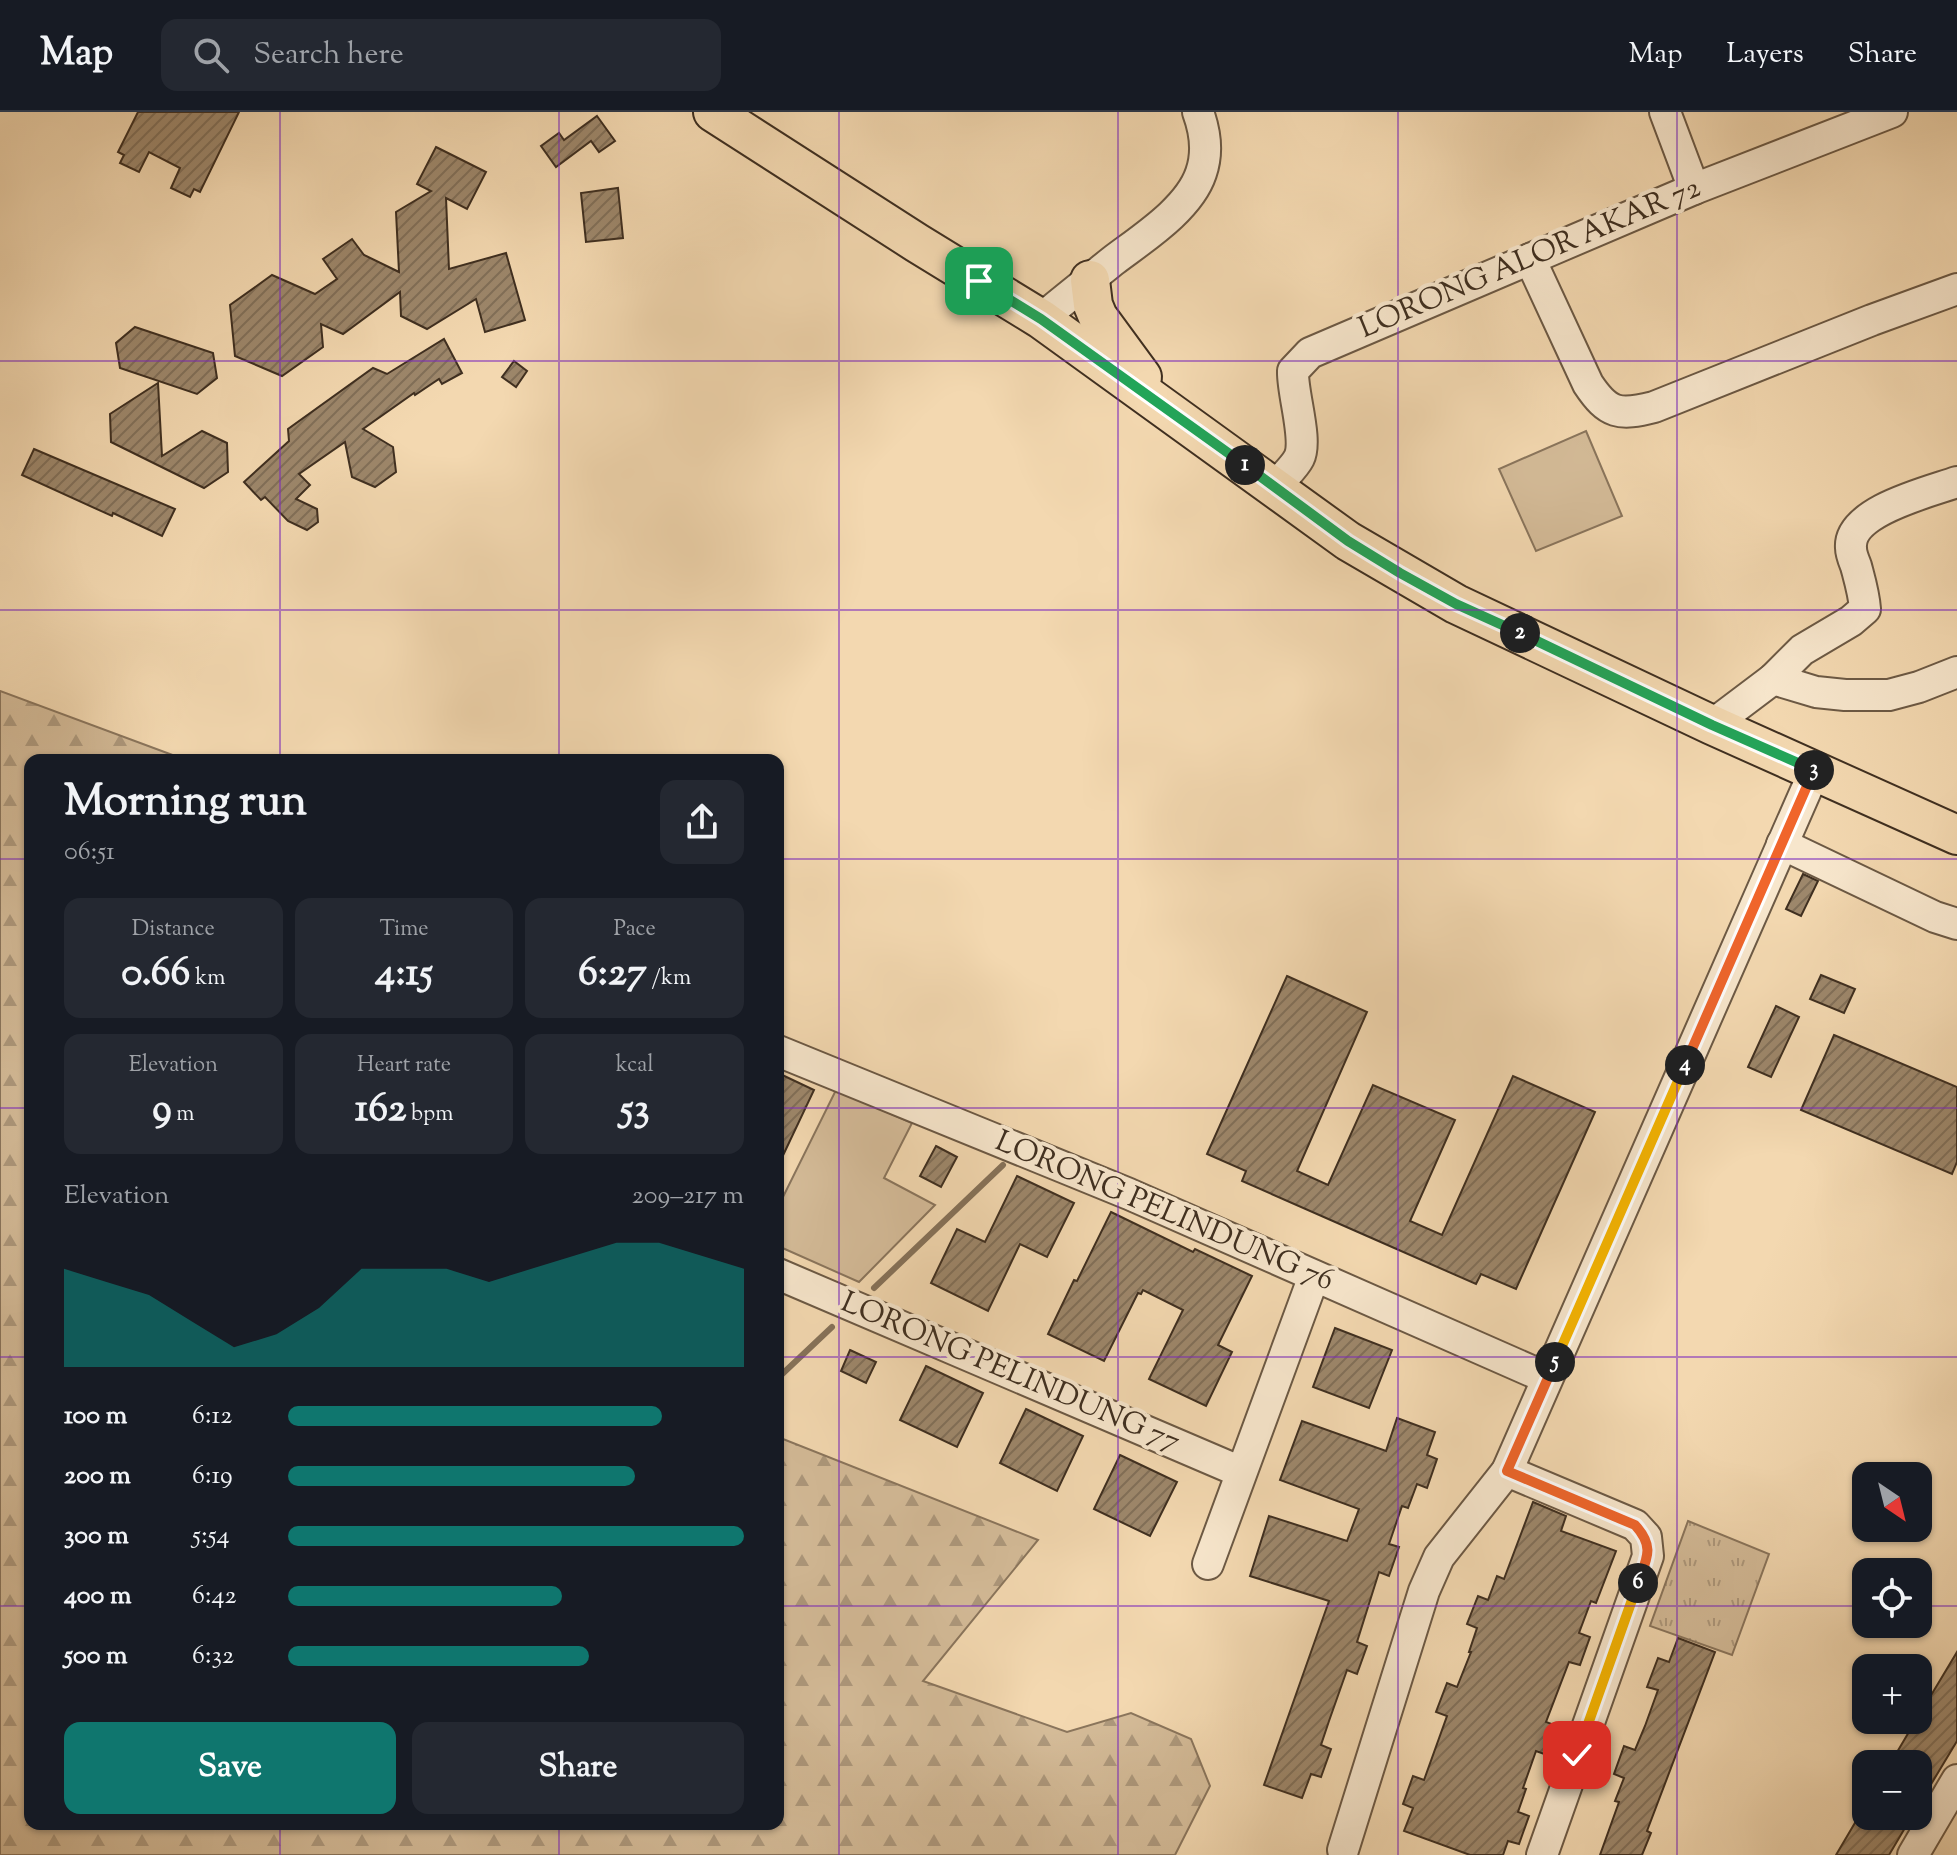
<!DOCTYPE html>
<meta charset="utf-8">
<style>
body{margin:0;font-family:"Sorts Mill Goudy",serif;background:#242831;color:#f1f3f6;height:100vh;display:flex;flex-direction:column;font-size:30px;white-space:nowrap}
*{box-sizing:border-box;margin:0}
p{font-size:26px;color:#9ea1a6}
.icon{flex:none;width:44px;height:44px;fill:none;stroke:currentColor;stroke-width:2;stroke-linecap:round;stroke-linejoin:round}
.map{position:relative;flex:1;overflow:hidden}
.panel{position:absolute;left:24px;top:642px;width:760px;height:1076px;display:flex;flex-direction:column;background:#171b24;border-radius:16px;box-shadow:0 2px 6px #0004}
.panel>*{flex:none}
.needle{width:52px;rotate:145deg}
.controls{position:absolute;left:1852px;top:1350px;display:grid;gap:16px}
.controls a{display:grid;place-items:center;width:80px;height:80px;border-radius:16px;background:#171b24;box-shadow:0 2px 6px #0004;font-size:40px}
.pin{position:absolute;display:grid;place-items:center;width:68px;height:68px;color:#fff;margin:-34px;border-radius:16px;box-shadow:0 4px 12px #0006}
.km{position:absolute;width:40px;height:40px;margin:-20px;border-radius:50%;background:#222;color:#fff;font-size:22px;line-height:40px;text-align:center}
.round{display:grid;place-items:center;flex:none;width:84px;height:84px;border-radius:16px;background:#242831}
.overview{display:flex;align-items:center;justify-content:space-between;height:136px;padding:0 40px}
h1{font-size:44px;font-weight:800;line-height:60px}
.figures{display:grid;grid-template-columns:repeat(3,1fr);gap:12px;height:136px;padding:8px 40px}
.figures div{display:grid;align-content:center;border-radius:16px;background:#242831;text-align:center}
.figures b{font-size:40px;font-weight:800}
.figures small{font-size:22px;font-weight:400}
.figures p{font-size:22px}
.chart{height:224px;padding:16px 40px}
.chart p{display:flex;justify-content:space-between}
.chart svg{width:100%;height:144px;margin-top:8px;fill:#0f766e;opacity:.7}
.cta{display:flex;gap:16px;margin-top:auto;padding:16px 40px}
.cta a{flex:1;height:92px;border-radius:16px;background:#0f766e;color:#fff;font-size:32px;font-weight:800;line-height:92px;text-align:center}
.cta a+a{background:#242831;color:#f1f3f6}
ul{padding:0 40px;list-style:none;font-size:26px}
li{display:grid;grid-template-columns:128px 96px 1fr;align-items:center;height:60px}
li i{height:20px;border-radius:10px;background:#0f766e}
header{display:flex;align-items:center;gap:48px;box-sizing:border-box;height:112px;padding:0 40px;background:#171b24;border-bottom:2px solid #363941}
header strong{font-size:38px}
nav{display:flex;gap:44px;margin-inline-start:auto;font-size:28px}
.search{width:560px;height:72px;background:#242831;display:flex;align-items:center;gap:20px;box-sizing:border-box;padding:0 28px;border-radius:16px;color:#9ea1a6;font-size:30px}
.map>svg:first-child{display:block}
.grass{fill:url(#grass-tufts);stroke:#8a755c;stroke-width:2}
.forest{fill:url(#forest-firs);stroke:#8a755c;stroke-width:2}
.park{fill:#d4bb98;stroke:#8a755c;stroke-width:2}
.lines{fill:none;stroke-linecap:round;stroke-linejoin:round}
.stream{stroke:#867259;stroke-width:6}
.building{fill:url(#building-hatch);stroke:#3f2f20;stroke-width:2}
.minor-casing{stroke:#6c5944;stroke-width:34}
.major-casing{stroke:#3f2f20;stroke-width:42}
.minor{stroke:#f7e6cc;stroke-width:30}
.major{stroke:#f3d8b0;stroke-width:38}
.split-1-casing{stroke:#fff;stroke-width:16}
.split-2-casing{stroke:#fff;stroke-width:16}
.split-3-casing{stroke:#fff;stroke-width:16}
.split-4-casing{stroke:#fff;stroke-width:16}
.split-5-casing{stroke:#fff;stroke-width:16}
.split-6-casing{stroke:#fff;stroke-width:16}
.split-7-casing{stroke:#fff;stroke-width:16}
.split-1{stroke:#22a559;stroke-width:10}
.split-2{stroke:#22a559;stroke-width:10}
.split-3{stroke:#22a559;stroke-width:10}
.split-4{stroke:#f0652b;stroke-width:10}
.split-5{stroke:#f5b400;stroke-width:10}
.split-6{stroke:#f0652b;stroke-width:10}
.split-7{stroke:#f5b400;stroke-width:10}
.grid{fill:none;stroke:#7b2cbf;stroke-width:2;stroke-opacity:0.55}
.labels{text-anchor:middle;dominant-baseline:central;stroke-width:8;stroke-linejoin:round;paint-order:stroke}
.street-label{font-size:30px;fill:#3f2f20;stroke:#f7e6cc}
</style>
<header>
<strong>Map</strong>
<div class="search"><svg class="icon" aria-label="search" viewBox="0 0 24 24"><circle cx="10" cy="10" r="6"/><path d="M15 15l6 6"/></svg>Search here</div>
<nav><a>Map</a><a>Layers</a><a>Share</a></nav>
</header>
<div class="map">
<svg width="1957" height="1743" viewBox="0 0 1957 1743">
<defs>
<pattern id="grass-tufts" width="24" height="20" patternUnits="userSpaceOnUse" patternTransform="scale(2)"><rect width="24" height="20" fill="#d4bb98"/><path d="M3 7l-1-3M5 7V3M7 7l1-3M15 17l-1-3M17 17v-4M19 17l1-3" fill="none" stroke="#ad987c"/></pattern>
<pattern id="forest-firs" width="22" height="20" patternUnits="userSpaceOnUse" patternTransform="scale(2)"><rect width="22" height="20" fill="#d4bb98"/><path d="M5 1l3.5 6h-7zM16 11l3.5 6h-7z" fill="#ad987c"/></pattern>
<pattern id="building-hatch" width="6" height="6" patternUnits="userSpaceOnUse" patternTransform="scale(2)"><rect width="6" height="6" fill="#9d876b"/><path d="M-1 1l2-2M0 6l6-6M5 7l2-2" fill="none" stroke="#816f58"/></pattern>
</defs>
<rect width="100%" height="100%" fill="#f3d8b0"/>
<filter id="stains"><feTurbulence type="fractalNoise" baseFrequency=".0025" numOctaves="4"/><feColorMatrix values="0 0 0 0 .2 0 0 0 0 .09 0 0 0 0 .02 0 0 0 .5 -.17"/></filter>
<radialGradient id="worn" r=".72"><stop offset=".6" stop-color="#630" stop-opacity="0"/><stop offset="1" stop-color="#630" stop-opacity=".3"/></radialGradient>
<path class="grass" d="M 1688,1409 L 1769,1442 L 1732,1543 L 1650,1514 Z"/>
<path class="forest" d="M 0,579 L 186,648 L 30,648 L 30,1712 L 778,1712 L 778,1325 L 1038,1428 L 923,1569 L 1067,1620 L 1131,1601 L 1191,1627 L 1210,1674 L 1175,1743 L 0,1743 Z"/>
<g class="park">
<path d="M 1586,319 L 1622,404 L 1536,439 L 1499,357 Z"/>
<path d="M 836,978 L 912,1011 L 884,1066 L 935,1093 L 859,1170 L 778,1134 L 778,1095 Z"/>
</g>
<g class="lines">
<g class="stream">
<path d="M 874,1176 L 1003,1053"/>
<path d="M 778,1266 L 832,1215"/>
</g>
</g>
<g class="building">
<path d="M 138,0 L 239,0 L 200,80 L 194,77 L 190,85 L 171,76 L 180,56 L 149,40 L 139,60 L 120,51 L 124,43 L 118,40 Z"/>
<path d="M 597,4 L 615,29 L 599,40 L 591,29 L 556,55 L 541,34 L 559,21 L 564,28 Z"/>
<path d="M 436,35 L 486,60 L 467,97 L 446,86 L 449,157 L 506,141 L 525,208 L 485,220 L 476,187 L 427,217 L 401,204 L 400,180 L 343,222 L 321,212 L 323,235 L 282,264 L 235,244 L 230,193 L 272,163 L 315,182 L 337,167 L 323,147 L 352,127 L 364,143 L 399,160 L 396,100 L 431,79 L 417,72 Z"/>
<path d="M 618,76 L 623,126 L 586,130 L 581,81 Z"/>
<path d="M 135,215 L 213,241 L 217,266 L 197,282 L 120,256 L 116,231 Z"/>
<path d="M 444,227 L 462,261 L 442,272 L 439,267 L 415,283 L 414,281 L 363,317 L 393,335 L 396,360 L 375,375 L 352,365 L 345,330 L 299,362 L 310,373 L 296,387 L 317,397 L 318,410 L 307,418 L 288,409 L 265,385 L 261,388 L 244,370 L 289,329 L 288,317 L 373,256 L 387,262 Z"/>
<path d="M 514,249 L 527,259 L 516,275 L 502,265 Z"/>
<path d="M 158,271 L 162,344 L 202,319 L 227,331 L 228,360 L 204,376 L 111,330 L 110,302 Z"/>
<path d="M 34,337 L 175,397 L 162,424 L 113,401 L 112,404 L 22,363 Z"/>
<path d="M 1803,762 L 1818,769 L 1801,804 L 1786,797 Z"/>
<path d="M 1821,863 L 1855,877 L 1844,901 L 1810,887 Z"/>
<path d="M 1287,864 L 1367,900 L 1297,1059 L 1328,1073 L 1373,973 L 1455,1008 L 1410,1109 L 1442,1123 L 1513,964 L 1595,1000 L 1516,1177 L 1481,1162 L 1476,1172 L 1367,1124 L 1242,1069 L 1246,1059 L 1207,1042 Z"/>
<path d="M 1776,894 L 1799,905 L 1771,965 L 1748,955 Z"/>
<path d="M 1834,923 L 1957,975 L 1957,1050 L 1952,1062 L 1801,998 Z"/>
<path d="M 778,961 L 814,978 L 778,1054 Z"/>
<path d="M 936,1034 L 957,1045 L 941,1075 L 920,1064 Z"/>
<path d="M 1017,1064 L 1074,1091 L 1047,1145 L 1020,1132 L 988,1199 L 931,1171 L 957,1117 L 985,1130 Z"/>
<path d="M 1111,1100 L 1193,1140 L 1195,1137 L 1252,1164 L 1218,1233 L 1232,1240 L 1206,1294 L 1149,1267 L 1183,1198 L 1143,1178 L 1141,1182 L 1138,1181 L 1104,1249 L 1048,1222 L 1074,1168 L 1077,1169 Z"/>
<path d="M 1335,1216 L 1392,1238 L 1369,1296 L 1313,1275 Z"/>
<path d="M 850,1238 L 876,1250 L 866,1271 L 841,1259 Z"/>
<path d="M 926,1254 L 983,1281 L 957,1335 L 900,1308 Z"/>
<path d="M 1026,1297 L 1083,1324 L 1057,1379 L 1000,1351 Z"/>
<path d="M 1397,1306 L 1435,1320 L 1427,1343 L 1437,1347 L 1427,1376 L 1417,1372 L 1408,1396 L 1402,1394 L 1389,1432 L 1399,1435 L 1389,1464 L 1379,1460 L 1357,1530 L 1367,1534 L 1357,1562 L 1347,1558 L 1329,1609 L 1321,1633 L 1331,1637 L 1321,1665 L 1311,1662 L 1302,1686 L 1264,1673 L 1329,1489 L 1250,1464 L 1269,1404 L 1347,1429 L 1359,1397 L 1280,1368 L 1302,1309 L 1386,1339 Z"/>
<path d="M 1120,1343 L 1177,1370 L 1150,1424 L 1094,1397 Z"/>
<path d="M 1533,1390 L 1566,1404 L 1561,1419 L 1616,1439 L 1596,1491 L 1591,1489 L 1579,1521 L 1590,1525 L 1580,1553 L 1569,1550 L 1546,1610 L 1557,1614 L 1547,1643 L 1536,1639 L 1523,1676 L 1526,1677 L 1518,1700 L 1529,1704 L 1519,1732 L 1508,1729 L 1503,1743 L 1470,1743 L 1404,1719 L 1413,1696 L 1403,1692 L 1413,1664 L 1424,1668 L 1447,1604 L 1436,1600 L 1447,1571 L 1457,1575 L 1471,1540 L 1469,1540 L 1477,1516 L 1467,1512 L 1478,1484 L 1488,1488 L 1497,1464 L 1504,1467 Z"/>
<path d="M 1678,1526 L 1715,1540 L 1647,1719 L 1651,1721 L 1642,1743 L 1600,1743 L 1619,1690 L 1615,1689 L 1624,1666 L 1614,1662 L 1624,1634 L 1635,1638 L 1645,1614 L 1658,1578 L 1647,1575 L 1658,1546 L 1669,1550 Z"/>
<path d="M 1957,1540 L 1957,1629 L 1918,1694 L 1918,1652 L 1890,1652 L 1916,1608 L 1918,1608 L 1918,1605 Z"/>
<path d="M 1859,1704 L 1912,1704 L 1889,1743 L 1836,1743 Z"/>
</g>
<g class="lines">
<defs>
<g id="minor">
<path d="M 1665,0 L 1694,77"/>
<path d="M 1530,147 L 1588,272 C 1608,302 1619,304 1654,295 L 1872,208 L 1957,177"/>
<path d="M 1041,207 C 1065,187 1089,168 1114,148 C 1143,126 1189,97 1201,61 C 1208,41 1205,19 1198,0"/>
<path d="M 1275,375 C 1282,366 1294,356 1299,346 C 1308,328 1292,281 1293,259 L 1310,241 L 1694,77 L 1892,0"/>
<path d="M 1773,567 L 1816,580 L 1845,583 L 1889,583 L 1919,575 L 1957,560"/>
<path d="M 1712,613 L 1773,567 L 1802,538 L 1851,509 L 1865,497 C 1864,482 1860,469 1856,454 C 1854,449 1851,442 1851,436 C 1848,399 1929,380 1957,370"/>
<path d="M 1782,732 L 1935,805 L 1957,812"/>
<path d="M 778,939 L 1129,1082 L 1547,1266"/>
<path d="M 778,1162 L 1241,1360"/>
<path d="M 1507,1359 L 1635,1413 L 1646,1425 L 1648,1444 L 1542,1743"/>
<path d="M 1208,1452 L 1314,1164"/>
<path d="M 1343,1738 L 1424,1479 L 1439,1445 L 1507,1359 L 1815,658"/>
<path d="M 1913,1743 L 1957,1668"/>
</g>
<g id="major">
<path d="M 713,0 L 917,131 L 1041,207 L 1348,429 L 1456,492 L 1712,613 L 1957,723"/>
<path d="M 1090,168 L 1093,193 L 1098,205 L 1142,265"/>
</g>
</defs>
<use href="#minor" class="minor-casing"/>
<use href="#major" class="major-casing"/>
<use href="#minor" class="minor"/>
<use href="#major" class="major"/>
</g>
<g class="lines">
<defs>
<path id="split-1" d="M 979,169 L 1041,207 L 1245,353"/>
<path id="split-2" d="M 1245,353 L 1348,429 L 1400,461 L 1456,492 L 1520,521"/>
<path id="split-3" d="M 1520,521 L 1712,613 L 1814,658"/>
<path id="split-4" d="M 1685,953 L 1814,658"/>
<path id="split-5" d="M 1555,1250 L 1685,953"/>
<path id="split-6" d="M 1555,1250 L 1507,1359 L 1635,1413 C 1655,1435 1647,1446 1638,1471"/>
<path id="split-7" d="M 1577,1643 L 1638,1471"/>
</defs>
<use href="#split-1" class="split-1-casing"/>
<use href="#split-2" class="split-2-casing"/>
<use href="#split-3" class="split-3-casing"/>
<use href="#split-4" class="split-4-casing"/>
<use href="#split-5" class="split-5-casing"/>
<use href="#split-6" class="split-6-casing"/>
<use href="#split-7" class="split-7-casing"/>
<use href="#split-1" class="split-1"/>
<use href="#split-2" class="split-2"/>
<use href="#split-3" class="split-3"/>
<use href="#split-4" class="split-4"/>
<use href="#split-5" class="split-5"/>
<use href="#split-6" class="split-6"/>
<use href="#split-7" class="split-7"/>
</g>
<path class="grid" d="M 280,0 L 280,648M 559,0 L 559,648M 839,0 L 839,1743M 1118,0 L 1118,1743M 1398,0 L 1398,1743M 1677,0 L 1677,1743M 0,249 L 1957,249M 0,498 L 1957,498M 0,747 L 30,747M 778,747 L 1957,747M 0,996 L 30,996M 778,996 L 1957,996M 0,1245 L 30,1245M 778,1245 L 1957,1245M 0,1494 L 30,1494M 778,1494 L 1866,1494M 1918,1494 L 1957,1494M 280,1712 L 280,1743M 559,1712 L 559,1743"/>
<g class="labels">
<g class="street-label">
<text transform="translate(1530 147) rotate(-23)">LORONG ALOR AKAR 72</text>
<text transform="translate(1164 1100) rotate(23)">LORONG PELINDUNG 76</text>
<text transform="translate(1010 1261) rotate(23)">LORONG PELINDUNG 77</text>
</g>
</g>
<rect width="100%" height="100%" filter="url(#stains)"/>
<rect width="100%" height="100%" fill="url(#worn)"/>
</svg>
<div class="controls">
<a><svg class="needle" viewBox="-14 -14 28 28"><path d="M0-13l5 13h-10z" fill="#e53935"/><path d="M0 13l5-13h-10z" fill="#9ea1a6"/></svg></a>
<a><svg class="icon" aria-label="locate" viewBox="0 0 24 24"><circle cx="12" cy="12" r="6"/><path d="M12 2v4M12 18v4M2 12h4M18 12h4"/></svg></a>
<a>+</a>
<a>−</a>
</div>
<div class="pin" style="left:979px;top:169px;background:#1e9e55"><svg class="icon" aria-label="arrive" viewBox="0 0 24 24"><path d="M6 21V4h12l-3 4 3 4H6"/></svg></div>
<div class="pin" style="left:1577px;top:1643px;background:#d93025"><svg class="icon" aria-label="check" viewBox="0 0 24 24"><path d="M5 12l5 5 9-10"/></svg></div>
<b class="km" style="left:1245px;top:353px">1</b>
<b class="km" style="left:1520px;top:521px">2</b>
<b class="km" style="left:1814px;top:658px">3</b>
<b class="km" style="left:1685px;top:953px">4</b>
<b class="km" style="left:1555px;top:1250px">5</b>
<b class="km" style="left:1638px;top:1471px">6</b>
<section class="panel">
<div class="overview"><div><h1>Morning run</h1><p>06:51</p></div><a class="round"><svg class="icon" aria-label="share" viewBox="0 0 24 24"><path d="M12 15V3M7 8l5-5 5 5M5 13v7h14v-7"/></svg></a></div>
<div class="figures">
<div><p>Distance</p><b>0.66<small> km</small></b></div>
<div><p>Time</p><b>4:15</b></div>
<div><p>Pace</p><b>6:27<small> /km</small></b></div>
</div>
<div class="figures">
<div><p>Elevation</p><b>9<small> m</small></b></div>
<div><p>Heart rate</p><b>162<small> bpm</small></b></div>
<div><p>kcal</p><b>53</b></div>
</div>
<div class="chart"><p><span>Elevation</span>209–217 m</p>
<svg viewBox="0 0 160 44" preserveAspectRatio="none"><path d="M0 44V14L10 18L20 22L30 30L40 38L50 34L60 26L70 14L80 14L90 14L100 18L110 14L120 10L130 6L140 6L150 10L160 14V44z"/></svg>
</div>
<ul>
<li><b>100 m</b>6:12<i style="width:82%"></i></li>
<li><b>200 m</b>6:19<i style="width:76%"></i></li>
<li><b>300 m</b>5:54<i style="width:100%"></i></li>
<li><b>400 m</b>6:42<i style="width:60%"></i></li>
<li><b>500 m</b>6:32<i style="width:66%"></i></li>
</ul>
<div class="cta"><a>Save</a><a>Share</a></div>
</section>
</div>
